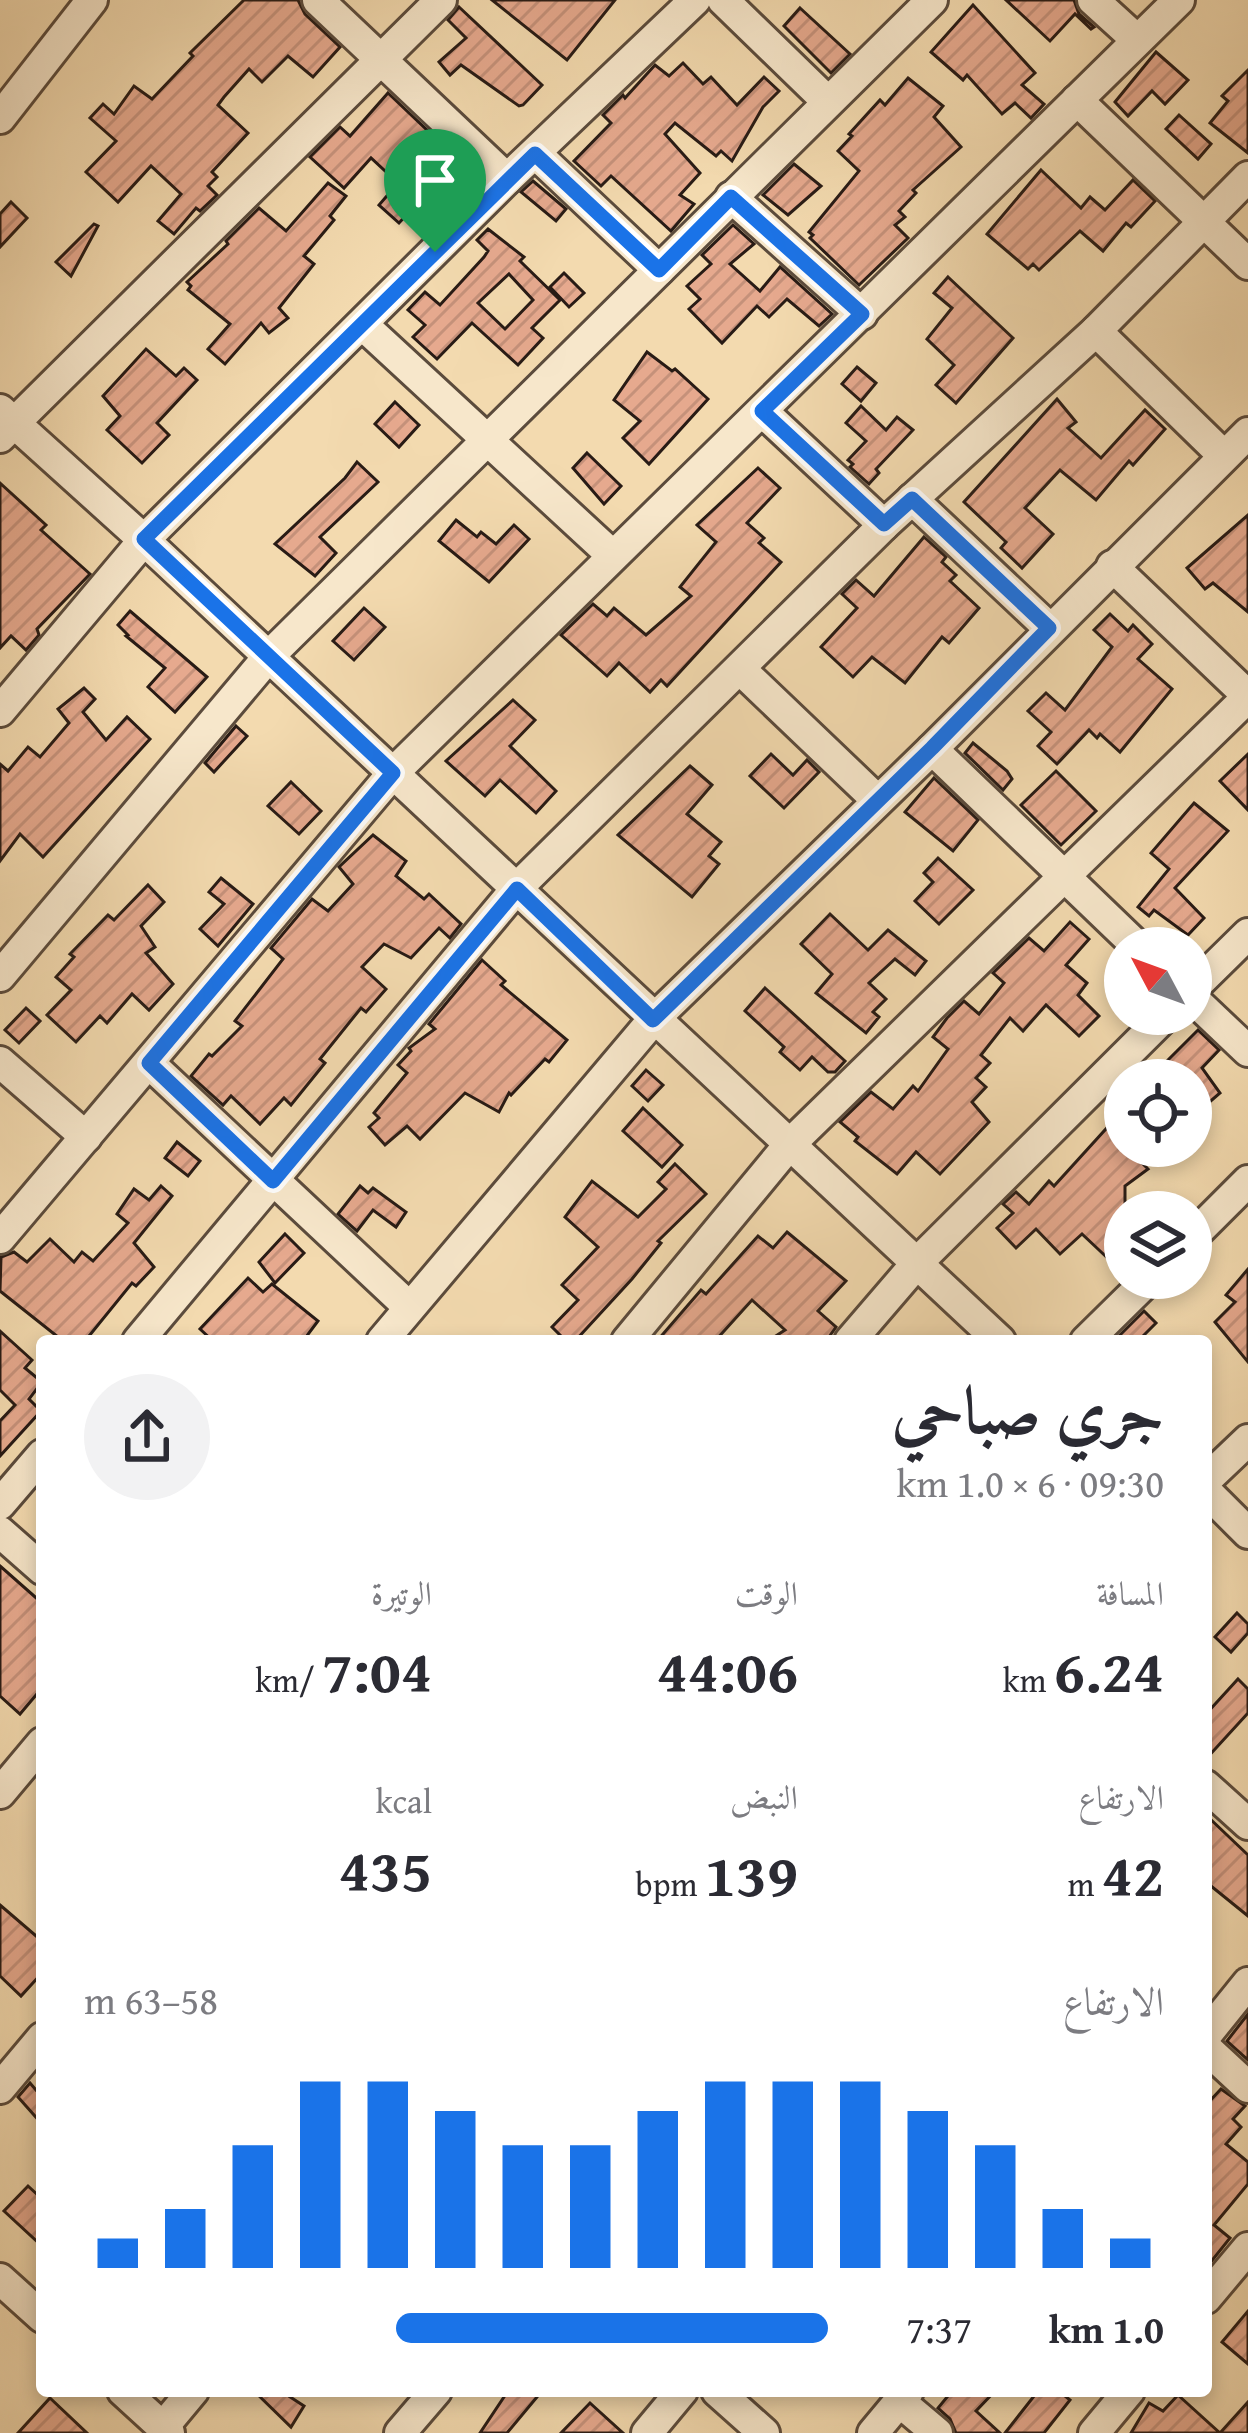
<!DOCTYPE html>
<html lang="ar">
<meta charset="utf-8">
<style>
body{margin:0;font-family:"Gentium Book Plus",Amiri,serif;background:#f2f2f3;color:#2b2b33;direction:rtl;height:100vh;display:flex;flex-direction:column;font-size:45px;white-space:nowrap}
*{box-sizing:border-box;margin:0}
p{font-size:39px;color:#7c7c81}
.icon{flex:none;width:66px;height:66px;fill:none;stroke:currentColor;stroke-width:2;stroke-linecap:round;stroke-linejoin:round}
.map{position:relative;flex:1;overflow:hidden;direction:ltr}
.sheet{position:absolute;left:36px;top:1335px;width:1176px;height:1062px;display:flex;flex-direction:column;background:#fff;border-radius:12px;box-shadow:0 6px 18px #0003;direction:rtl}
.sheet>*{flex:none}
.needle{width:78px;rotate:311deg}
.controls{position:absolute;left:1104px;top:927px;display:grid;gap:24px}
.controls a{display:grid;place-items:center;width:108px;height:108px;border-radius:50%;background:#fff;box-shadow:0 6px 18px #0003;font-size:60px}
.pin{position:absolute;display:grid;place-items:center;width:102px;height:102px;color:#fff;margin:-123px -51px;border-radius:50% 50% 50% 0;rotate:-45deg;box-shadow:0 0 12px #0007}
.pin .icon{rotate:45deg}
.round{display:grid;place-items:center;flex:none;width:126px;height:126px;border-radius:63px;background:#f2f2f3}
.summary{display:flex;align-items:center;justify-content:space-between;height:204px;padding:0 48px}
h1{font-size:66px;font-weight:700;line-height:90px}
.stats{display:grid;grid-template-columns:repeat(3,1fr);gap:18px;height:204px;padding:12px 48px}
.stats div{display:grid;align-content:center}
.stats b{font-size:60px;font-weight:700}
.stats small{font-size:33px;font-weight:400}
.stats p{font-size:33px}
.chart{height:336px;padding:24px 48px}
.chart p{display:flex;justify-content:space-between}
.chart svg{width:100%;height:216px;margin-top:12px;stroke:#1a73e8;stroke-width:6}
ul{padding:0 48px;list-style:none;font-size:39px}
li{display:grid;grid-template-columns:192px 144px 1fr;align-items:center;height:90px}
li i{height:30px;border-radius:15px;background:#1a73e8}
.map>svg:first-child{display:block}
.building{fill:url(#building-hatch);stroke:#281b15;stroke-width:3;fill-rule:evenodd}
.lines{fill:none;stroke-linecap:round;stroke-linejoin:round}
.minor-casing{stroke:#5b4b3c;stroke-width:36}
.minor{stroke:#f7e7cb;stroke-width:30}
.route-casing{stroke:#fff;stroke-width:24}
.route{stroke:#1a73e8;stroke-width:15}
</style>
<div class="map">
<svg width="1248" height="2433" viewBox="0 0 1248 2433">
<defs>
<pattern id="building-hatch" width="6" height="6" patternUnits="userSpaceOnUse" patternTransform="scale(3)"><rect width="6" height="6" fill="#e6a98e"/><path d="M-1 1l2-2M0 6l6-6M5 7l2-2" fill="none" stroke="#c5917a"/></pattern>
</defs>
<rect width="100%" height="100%" fill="#f3daaf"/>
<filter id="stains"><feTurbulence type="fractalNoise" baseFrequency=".00167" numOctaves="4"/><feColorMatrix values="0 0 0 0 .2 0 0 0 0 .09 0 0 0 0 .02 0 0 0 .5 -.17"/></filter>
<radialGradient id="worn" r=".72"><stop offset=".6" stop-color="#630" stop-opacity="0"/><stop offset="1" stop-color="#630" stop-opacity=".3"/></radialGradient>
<g class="building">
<path d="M 244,0 L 298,0 L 305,14 L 340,47 L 313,77 L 288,56 L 262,82 L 249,69 L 224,97 L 218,105 L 248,133 L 212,172 L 217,177 L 208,186 L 217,195 L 200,211 L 196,208 L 174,234 L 158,221 L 181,194 L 151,166 L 118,202 L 86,172 L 116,141 L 90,118 L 103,104 L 114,114 L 134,86 L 152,99 L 193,56 L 190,53 Z"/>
<path d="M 492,0 L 615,0 L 567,60 Z"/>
<path d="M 1006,0 L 1074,0 L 1079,14 L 1094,27 L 1091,29 L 1075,14 L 1050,41 Z"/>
<path d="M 973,5 L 1035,73 L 1022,85 L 1044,104 L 1031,118 L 1015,103 L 1002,114 L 967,75 L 963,80 L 931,52 Z"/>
<path d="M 459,7 L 542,85 L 523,105 L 519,106 L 461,65 L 450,75 L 439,62 L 466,38 L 448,20 Z"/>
<path d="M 800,8 L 850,54 L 831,73 L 784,26 Z"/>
<path d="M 1156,52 L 1188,80 L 1165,104 L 1152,91 L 1128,116 L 1115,102 Z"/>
<path d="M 683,63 L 703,84 L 711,77 L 737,105 L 764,77 L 779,91 L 763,107 L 732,161 L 721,151 L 716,156 L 675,123 L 665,134 L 700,173 L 680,195 L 694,204 L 671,231 L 611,176 L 601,186 L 574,161 L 611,123 L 603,115 L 623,95 L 625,98 L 655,65 L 669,76 Z"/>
<path d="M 1248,70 L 1248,153 L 1210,123 L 1228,101 L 1222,96 Z"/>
<path d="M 908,78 L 943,106 L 934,117 L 961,147 L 913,190 L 916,193 L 899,211 L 905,217 L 895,225 L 908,238 L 859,285 L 810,238 L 813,235 L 809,232 L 859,171 L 838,151 L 852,136 L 849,134 L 880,100 L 885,105 Z"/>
<path d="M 388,93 L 429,132 L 422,141 L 451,168 L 399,223 L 379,205 L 398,183 L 371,158 L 344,188 L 310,157 L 340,127 L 350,136 Z"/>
<path d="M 1179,115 L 1211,144 L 1198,159 L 1166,129 Z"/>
<path d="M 794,164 L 821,186 L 788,215 L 763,195 Z"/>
<path d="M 1041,170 L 1081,208 L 1090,197 L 1105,210 L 1133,180 L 1155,201 L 1131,227 L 1126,223 L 1103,251 L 1080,231 L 1039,270 L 1033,264 L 1028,269 L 987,234 Z"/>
<path d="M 533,181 L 566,209 L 556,221 L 521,192 Z"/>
<path d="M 328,183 L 346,196 L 330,216 L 334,220 L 304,256 L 314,264 L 279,308 L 288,318 L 269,333 L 261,323 L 225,364 L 208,349 L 230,324 L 188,290 L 191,286 L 187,282 L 228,244 L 226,241 L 259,208 L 286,231 Z"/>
<path d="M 11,202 L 27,218 L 0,247 L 0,214 Z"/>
<path d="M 94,224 L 98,226 L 71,276 L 56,262 Z"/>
<path d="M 733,225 L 754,244 L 730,264 L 760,291 L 780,267 L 832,314 L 819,326 L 787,299 L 769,317 L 757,306 L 722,343 L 689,309 L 700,299 L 687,286 L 711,264 L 702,255 Z"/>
<path d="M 488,229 L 524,257 L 520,261 L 560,300 L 532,328 L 543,338 L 518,365 L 472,323 L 437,359 L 413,337 L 425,325 L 408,310 L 425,292 L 440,305 L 484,257 L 488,251 L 477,240 ZM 509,274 L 533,300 L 505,329 L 478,303 Z"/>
<path d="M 564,273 L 584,293 L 569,307 L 550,287 Z"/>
<path d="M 948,277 L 1013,338 L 956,403 L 936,385 L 954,365 L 927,339 L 952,308 L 934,293 Z"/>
<path d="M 146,349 L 176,376 L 184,368 L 197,380 L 157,423 L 169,435 L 142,463 L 107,430 L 120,416 L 103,396 Z"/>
<path d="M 647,352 L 672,371 L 675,369 L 708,399 L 649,464 L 623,438 L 640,421 L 614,400 Z"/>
<path d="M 857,367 L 876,383 L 861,401 L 842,384 Z"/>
<path d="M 1057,399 L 1076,422 L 1068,428 L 1101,458 L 1145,410 L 1165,429 L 1133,465 L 1129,461 L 1096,500 L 1060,470 L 1025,508 L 1053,534 L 1022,568 L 1001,548 L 1006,542 L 964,502 Z"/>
<path d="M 395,402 L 419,425 L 399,447 L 375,424 Z"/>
<path d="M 861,406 L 886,430 L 897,417 L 913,430 L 876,469 L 879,473 L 869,484 L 850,467 L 853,464 L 848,460 L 866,441 L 846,423 Z"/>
<path d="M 587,453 L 621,486 L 604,504 L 573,468 Z"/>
<path d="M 357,462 L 378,482 L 320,537 L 336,553 L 315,576 L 275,544 L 345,478 Z"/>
<path d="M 758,468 L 780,488 L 747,523 L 764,538 L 759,543 L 781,562 L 667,686 L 661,680 L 650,692 L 619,663 L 607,676 L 561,635 L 593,604 L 607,616 L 614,608 L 646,635 L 691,596 L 680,587 L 716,542 L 697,525 Z"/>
<path d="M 0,483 L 46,525 L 41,530 L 90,574 L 37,629 L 39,635 L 26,650 L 11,636 L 0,648 Z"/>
<path d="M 1248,515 L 1248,612 L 1213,583 L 1205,589 L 1187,568 Z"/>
<path d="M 456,520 L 477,537 L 481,532 L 496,544 L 514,525 L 529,539 L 489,582 L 439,541 Z"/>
<path d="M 924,537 L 946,557 L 942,562 L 956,575 L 950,581 L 979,608 L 949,643 L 942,637 L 905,683 L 872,657 L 853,677 L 821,647 L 857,608 L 842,594 L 856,580 L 874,596 Z"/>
<path d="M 364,608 L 385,627 L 354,660 L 333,641 Z"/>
<path d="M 130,611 L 207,677 L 175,712 L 148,687 L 165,668 L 126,636 L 128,635 L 118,625 Z"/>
<path d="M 1110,614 L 1128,631 L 1133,625 L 1152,644 L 1138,659 L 1172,689 L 1120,752 L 1100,734 L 1097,738 L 1089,730 L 1057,764 L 1038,746 L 1051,732 L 1028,711 L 1046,693 L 1065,710 L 1112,647 L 1094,630 Z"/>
<path d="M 84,688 L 95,699 L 83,712 L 106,740 L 127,717 L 150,739 L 43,857 L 20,834 L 0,861 L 0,764 L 8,771 L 28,747 L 40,757 L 69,723 L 58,709 Z"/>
<path d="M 513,700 L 535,720 L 510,746 L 556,791 L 536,813 L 500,780 L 485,796 L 446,761 Z"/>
<path d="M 236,726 L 247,736 L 214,772 L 205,763 Z"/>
<path d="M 973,743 L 1007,771 L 1012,779 L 1003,790 L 965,753 Z"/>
<path d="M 771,754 L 793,775 L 807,760 L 819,772 L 784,808 L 750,776 Z"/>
<path d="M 1248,754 L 1248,810 L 1220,781 Z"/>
<path d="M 690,766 L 712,785 L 687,814 L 721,842 L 709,856 L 719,864 L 692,897 L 618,835 Z"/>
<path d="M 1056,771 L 1096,811 L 1061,845 L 1021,805 Z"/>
<path d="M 934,778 L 978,820 L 953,851 L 905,812 Z"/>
<path d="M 291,782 L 321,811 L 299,834 L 268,806 Z"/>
<path d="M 1194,803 L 1228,831 L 1175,888 L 1204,918 L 1188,935 L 1154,910 L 1149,916 L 1138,907 L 1169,869 L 1151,853 Z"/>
<path d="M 373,835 L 406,861 L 396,876 L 424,899 L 429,894 L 461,924 L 450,938 L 439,928 L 411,958 L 384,944 L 362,967 L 386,989 L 366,1012 L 361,1008 L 320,1059 L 325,1063 L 291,1105 L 284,1098 L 260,1124 L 231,1096 L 223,1105 L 191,1076 L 209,1054 L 212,1056 L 242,1026 L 235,1021 L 283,959 L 271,948 L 312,899 L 328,911 L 353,884 L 339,867 Z"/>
<path d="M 938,858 L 973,890 L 939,924 L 915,901 L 933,882 L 924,873 Z"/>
<path d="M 221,878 L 253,904 L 218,946 L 200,929 L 224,904 L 209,892 Z"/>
<path d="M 148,885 L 164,902 L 141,926 L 155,947 L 146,953 L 173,984 L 149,1010 L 132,994 L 107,1023 L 100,1016 L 76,1042 L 47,1015 L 71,990 L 56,977 L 74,957 L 70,954 L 108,915 L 114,920 Z"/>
<path d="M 830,914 L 868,950 L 888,930 L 926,961 L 915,975 L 895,959 L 869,983 L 886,999 L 873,1012 L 879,1017 L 866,1033 L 816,993 L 832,974 L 801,944 Z"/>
<path d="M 1070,922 L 1089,939 L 1066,965 L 1087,983 L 1078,995 L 1099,1016 L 1079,1036 L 1046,1005 L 1023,1031 L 1010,1018 L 981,1055 L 990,1063 L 976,1078 L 986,1087 L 972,1102 L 989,1122 L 940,1174 L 916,1152 L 897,1174 L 855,1141 L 858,1137 L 840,1122 L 871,1092 L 893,1109 L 913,1086 L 918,1091 L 948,1049 L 933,1037 L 947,1018 L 964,1001 L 979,1014 L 1004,983 L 993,973 L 1029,938 L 1044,951 Z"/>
<path d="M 482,960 L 505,981 L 501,985 L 567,1040 L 549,1062 L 545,1059 L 511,1095 L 509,1093 L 499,1112 L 465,1093 L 420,1139 L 407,1126 L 385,1145 L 369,1127 L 379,1118 L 374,1113 L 407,1073 L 398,1065 L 411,1051 L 409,1048 L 435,1029 L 429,1024 Z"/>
<path d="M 765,988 L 845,1061 L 835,1072 L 828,1072 L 812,1057 L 800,1070 L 780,1052 L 784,1047 L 745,1011 Z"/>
<path d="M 26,1008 L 40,1021 L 19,1043 L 5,1030 Z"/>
<path d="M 1198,1030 L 1219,1050 L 1202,1068 L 1220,1093 L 1191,1118 L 1191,1080 L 1148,1080 Z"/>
<path d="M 646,1070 L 663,1085 L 648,1101 L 632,1086 Z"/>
<path d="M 643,1108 L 682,1145 L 662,1167 L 623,1131 Z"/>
<path d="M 1125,1108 L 1125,1146 L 1148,1169 L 1125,1186 L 1125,1257 L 1116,1266 L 1082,1234 L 1060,1254 L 1036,1229 L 1016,1248 L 997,1228 L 1013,1213 L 1003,1204 L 1016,1192 L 1029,1204 L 1049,1181 L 1054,1186 Z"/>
<path d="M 177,1142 L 200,1161 L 188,1176 L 165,1158 Z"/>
<path d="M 675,1164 L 706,1194 L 658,1241 L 661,1243 L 632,1279 L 575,1341 L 566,1341 L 552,1327 L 578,1300 L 562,1285 L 598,1247 L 565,1217 L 592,1181 L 638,1217 L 666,1189 L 658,1182 Z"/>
<path d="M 161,1186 L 172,1196 L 134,1243 L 154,1267 L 136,1286 L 132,1283 L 85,1341 L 63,1341 L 0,1291 L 1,1257 L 14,1252 L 27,1262 L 50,1239 L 74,1262 L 82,1252 L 93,1261 L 128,1223 L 117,1214 L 134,1189 L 149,1200 Z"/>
<path d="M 360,1186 L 368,1193 L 373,1188 L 406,1212 L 396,1227 L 373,1210 L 357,1231 L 338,1214 Z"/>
<path d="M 787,1232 L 846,1281 L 818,1311 L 836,1327 L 826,1341 L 768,1341 L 785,1330 L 752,1300 L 715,1341 L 657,1341 L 701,1290 L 706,1294 L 758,1236 L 773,1248 Z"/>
<path d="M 285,1234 L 304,1253 L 275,1283 L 259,1262 Z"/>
<path d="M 1248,1269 L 1248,1362 L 1215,1322 L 1235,1302 L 1226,1295 Z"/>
<path d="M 248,1278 L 263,1292 L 272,1284 L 318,1321 L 303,1341 L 213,1341 L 200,1329 Z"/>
<path d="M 1144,1311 L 1156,1323 L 1138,1341 L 1114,1341 Z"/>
<path d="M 0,1331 L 32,1360 L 25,1368 L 42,1382 L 29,1399 L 41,1411 L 0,1456 L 0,1421 L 15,1405 L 0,1390 Z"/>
<path d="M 0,1566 L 42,1603 L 42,1688 L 20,1714 L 0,1696 Z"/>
<path d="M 1237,1613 L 1248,1624 L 1248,1633 L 1231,1652 L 1215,1637 Z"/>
<path d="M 1238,1679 L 1248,1689 L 1248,1713 L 1206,1759 L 1206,1714 Z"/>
<path d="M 1206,1815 L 1248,1855 L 1248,1916 L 1206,1882 Z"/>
<path d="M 0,1905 L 42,1941 L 42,1973 L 21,1996 L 0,1976 Z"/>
<path d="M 1248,2014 L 1248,2060 L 1227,2041 Z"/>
<path d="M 30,2083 L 42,2097 L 42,2124 L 18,2097 Z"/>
<path d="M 1221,2089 L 1245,2106 L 1233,2119 L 1241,2127 L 1226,2144 L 1248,2162 L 1248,2184 L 1214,2225 L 1230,2238 L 1206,2268 L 1206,2105 Z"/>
<path d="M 28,2186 L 42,2199 L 42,2246 L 4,2211 Z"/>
<path d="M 1248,2311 L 1248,2364 L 1222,2342 Z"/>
<path d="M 254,2391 L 281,2391 L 304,2406 L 291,2427 Z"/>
<path d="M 508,2391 L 542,2391 L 507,2433 L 480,2433 Z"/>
<path d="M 952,2391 L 995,2391 L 976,2411 L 1000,2433 L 956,2433 L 950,2419 L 938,2408 Z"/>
<path d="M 1038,2391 L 1059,2391 L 1070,2400 L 1044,2433 L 1005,2433 Z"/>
<path d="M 1178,2395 L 1220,2433 L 1248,2402 L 1248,2433 L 1131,2433 L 1149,2403 L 1163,2411 Z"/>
<path d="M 50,2398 L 87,2433 L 18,2433 Z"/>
<path d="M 590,2403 L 623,2433 L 561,2433 Z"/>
</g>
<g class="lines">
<defs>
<g id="minor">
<path d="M 318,0 L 507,179"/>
<path d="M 723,0 L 827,101"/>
<path d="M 1093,0 L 1137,40"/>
<path d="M 1077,100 L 1248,264"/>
<path d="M 0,118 L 92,0"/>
<path d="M 535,153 L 659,270"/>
<path d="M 731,197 L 862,314"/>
<path d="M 363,325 L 613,556"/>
<path d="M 1096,331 L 1224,456"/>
<path d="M 0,410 L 144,540 L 1000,1341"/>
<path d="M 762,411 L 884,525"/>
<path d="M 0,437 L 441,0"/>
<path d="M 912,499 L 1049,628"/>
<path d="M 1112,566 L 1248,696"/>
<path d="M 740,669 L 877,800"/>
<path d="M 0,711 L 144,540 L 507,179 L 695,0"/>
<path d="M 932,749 L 1139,948"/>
<path d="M 0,976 L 269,656 L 932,0"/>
<path d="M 1191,990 L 1248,934"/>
<path d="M 1191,997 L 1248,1051"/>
<path d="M 0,1062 L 86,1137"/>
<path d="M 149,1063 L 409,1307"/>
<path d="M 0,1238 L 393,773 L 1179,0"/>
<path d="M 1191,1238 L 1248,1181"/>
<path d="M 138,1341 L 516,889 L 884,525 L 1096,331 L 1248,177"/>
<path d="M 382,1341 L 653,1020 L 932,749 L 1248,433"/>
<path d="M 627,1341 L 789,1145 L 1248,697"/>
<path d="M 850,1341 L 917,1263 L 1167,1014"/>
<path d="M 1086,1341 L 1150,1278"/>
<path d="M 1206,1480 L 1248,1440"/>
<path d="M 1206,1491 L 1248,1533"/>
<path d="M 0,1504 L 42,1455"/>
<path d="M 0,1532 L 42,1569"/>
<path d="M 1206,1786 L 1248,1824"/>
<path d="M 0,1793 L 42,1743"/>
<path d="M 1206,2035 L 1248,1983"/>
<path d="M 1206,2048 L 1248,2087"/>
<path d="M 0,2088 L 42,2038"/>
<path d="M 0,2279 L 42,2317"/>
<path d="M 1206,2298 L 1248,2248"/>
<path d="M 123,2391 L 169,2433"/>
<path d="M 717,2391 L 764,2433"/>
<path d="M 899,2401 L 937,2433"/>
<path d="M 163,2427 L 193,2391"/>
<path d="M 400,2433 L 436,2391"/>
<path d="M 647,2433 L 682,2391"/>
<path d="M 873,2433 L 908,2391"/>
<path d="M 1094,2433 L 1129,2391"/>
</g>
</defs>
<use href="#minor" class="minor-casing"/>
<use href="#minor" class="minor"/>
</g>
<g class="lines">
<defs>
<path id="route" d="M 535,154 L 659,270 L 731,197 L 862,314 L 762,411 L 884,524 L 912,499 L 1049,628 L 932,748 L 653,1020 L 517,889 L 273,1181 L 149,1063 L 393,773 L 144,539 Z"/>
</defs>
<use href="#route" class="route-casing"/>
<use href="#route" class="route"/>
</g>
<rect width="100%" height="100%" filter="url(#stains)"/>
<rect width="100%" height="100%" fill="url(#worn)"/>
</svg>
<div class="controls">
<a><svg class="needle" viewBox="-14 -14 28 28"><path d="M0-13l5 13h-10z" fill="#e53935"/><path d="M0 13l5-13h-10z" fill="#7c7c81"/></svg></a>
<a><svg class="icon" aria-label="locate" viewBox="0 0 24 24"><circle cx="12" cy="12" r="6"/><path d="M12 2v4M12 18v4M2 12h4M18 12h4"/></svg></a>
<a><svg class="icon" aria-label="layers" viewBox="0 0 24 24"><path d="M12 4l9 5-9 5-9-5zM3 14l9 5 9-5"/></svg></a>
</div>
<div class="pin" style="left:435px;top:252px;background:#1e9e55"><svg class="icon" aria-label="arrive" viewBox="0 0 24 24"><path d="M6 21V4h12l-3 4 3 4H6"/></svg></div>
<section class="sheet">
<div class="summary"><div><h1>جري صباحي</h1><p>09:30 · 6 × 1.0 km</p></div><a class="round"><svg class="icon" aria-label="share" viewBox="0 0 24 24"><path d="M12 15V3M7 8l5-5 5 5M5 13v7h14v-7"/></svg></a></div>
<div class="stats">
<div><p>المسافة</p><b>6.24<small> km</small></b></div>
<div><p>الوقت</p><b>44:06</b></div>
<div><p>الوتيرة</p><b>7:04<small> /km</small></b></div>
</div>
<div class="stats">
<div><p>الارتفاع</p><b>42<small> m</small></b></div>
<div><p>النبض</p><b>139<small> bpm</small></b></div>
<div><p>kcal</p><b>435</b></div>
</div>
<div class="chart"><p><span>الارتفاع</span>58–63 m</p>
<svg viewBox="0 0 160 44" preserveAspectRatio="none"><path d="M5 44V38M15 44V32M25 44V19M35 44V6M45 44V6M55 44V12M65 44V19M75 44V19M85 44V12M95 44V6M105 44V6M115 44V6M125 44V12M135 44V19M145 44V32M155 44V38"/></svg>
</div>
<ul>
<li><b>1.0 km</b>7:37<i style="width:58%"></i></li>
</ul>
</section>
</div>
